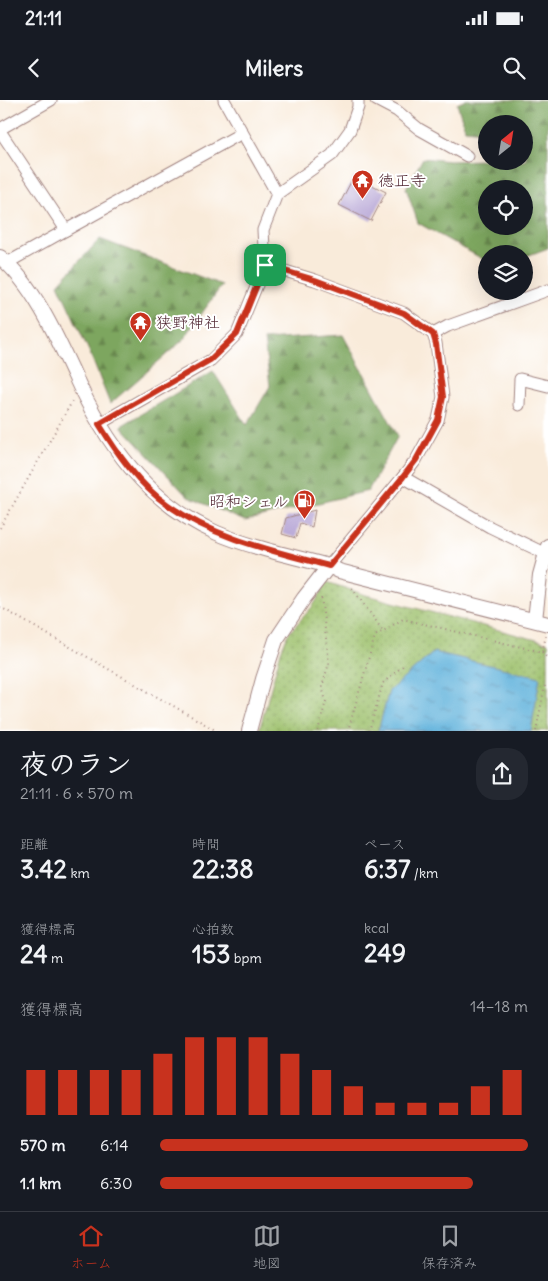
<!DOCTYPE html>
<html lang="ja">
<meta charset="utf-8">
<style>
body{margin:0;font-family:Delius,"Klee One",sans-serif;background:#242831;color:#f1f3f6;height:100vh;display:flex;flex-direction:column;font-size:19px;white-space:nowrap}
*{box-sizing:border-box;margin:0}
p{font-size:16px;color:#9ea1a6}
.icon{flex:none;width:28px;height:28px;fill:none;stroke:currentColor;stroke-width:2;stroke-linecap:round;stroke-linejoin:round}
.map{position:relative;height:631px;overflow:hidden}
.side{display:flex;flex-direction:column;background:#171b24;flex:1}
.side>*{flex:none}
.needle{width:32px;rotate:30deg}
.fabs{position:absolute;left:478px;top:15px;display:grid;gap:10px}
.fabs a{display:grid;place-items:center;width:55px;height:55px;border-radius:50%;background:#171b24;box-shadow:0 5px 20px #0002;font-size:25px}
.pin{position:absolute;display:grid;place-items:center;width:42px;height:42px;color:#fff;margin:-21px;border-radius:10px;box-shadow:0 2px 8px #0006}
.round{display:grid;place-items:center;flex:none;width:52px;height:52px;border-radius:20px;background:#242831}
.summary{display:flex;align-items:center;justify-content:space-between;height:85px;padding:0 20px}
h1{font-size:28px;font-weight:800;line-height:38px}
.metrics{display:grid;grid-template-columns:repeat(3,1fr);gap:8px;height:85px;padding:5px 20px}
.metrics div{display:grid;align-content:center}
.metrics b{font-size:25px;font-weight:800}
.metrics small{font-size:14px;font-weight:400}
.metrics p{font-size:14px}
.chart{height:140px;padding:10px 20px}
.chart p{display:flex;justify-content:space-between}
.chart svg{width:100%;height:90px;margin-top:5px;stroke:#c8321e;stroke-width:6}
ul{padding:0 20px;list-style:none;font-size:16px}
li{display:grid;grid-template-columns:80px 60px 1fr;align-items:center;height:38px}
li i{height:12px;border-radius:6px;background:#c8321e}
.status{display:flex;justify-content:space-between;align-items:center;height:35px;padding:0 25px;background:#171b24;direction:ltr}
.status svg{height:14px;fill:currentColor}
header{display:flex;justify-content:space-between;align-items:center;height:65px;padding:0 20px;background:#171b24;font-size:22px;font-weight:800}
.menu{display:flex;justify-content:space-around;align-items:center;height:70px;border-top:1px solid #363941;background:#171b24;font-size:14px;color:#9ea1a6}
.menu a{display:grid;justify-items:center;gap:2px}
.menu .selected{color:#c8321e}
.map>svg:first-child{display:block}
.forest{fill:url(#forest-firs);stroke:#646244;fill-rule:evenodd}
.park{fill:url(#park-dots);stroke:#73704a}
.water{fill:url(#water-ripples);stroke:#566884}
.building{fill:#b9a9d7}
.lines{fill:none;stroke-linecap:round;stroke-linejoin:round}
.minor-casing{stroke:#a28582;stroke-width:13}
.tertiary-casing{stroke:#a28582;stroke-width:16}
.path{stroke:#a28582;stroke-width:2;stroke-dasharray:1 4;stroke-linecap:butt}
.minor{stroke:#fff;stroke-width:11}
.tertiary{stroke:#fff;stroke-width:14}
.route-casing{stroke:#fff;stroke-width:10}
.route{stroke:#c8321e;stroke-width:6}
.labels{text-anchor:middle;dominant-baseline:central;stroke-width:4;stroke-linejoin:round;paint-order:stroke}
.poi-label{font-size:16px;fill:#4a1f2b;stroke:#fff;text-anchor:start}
</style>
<div class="status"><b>21:11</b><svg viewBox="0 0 49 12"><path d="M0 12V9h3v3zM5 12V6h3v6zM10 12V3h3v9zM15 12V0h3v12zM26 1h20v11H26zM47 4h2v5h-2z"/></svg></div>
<header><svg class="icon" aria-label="back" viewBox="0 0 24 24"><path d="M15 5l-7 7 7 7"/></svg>Milers<svg class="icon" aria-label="search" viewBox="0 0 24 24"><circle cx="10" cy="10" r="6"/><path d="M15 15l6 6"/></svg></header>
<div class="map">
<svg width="548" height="631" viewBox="0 0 548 631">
<defs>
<pattern id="forest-firs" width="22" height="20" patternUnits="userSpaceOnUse" patternTransform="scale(1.25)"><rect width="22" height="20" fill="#7da65e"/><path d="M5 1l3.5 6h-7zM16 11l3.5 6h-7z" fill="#68874e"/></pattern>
<pattern id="park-dots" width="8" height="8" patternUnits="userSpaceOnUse" patternTransform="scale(1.25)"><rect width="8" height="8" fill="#9cc06a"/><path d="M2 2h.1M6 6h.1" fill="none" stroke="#819b57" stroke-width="1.8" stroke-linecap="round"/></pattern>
<pattern id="water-ripples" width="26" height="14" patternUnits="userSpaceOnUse" patternTransform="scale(1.25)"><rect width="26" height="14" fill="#61b2dc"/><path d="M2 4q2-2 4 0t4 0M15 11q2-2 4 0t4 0" fill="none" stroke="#5290b3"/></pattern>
</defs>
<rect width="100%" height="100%" fill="#fff"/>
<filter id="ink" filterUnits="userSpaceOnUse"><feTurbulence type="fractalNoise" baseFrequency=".02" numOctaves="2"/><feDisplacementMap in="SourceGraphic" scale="10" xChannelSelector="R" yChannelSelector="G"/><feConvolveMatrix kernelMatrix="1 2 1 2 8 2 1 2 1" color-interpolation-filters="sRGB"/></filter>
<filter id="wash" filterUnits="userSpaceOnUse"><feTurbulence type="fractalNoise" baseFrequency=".0096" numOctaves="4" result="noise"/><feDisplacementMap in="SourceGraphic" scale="20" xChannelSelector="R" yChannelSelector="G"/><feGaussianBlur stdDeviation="1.12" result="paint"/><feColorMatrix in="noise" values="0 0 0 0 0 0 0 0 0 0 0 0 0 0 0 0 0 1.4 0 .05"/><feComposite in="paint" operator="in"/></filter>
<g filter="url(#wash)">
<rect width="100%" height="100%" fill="#f9ebda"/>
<g class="forest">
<path d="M 466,0 L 548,0 L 548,148 L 524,157 L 524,154 L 486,154 L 486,161 L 418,123 L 406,88 L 423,58 L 449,61 L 486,60 L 486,61 L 524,61 L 524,59 L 526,59 L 524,24 L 486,24 L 486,31 L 465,29 L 457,4 ZM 486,89 L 524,89 L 524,126 L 486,126 Z"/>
<path d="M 100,139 L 222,185 L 183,240 L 110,304 L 89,251 L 58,184 Z"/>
<path d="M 343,235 L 398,336 L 368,391 L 245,421 L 188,397 L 121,326 L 213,271 L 247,325 L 270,286 L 264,240 Z"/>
</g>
<path class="park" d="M 327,482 L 366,495 L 548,543 L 548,631 L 259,631 L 281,551 L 288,534 L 313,506 Z"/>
<path class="water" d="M 434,552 L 540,577 L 531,631 L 378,631 L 389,591 Z"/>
<g id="blocks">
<g class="building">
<path d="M 354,76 L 386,92 L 371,121 L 339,105 Z"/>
<path d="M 315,410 L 312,427 L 300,423 L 296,438 L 282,434 L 286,418 Z"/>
</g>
</g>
</g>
<g filter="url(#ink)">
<use href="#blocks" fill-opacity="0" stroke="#a28582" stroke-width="1"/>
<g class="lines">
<defs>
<g id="minor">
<path d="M 224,0 L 277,94"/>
<path d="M 376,0 L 397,11 L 419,29 L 467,56"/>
<path d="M 0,29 L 51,0"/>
<path d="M 0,31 L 66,130 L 7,163"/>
<path d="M 66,130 L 242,33"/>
<path d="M 265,165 L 315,180 L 404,213 L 433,234 L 436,243 L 443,297 L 438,320 L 416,360 L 403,377 L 329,466"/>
<path d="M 433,234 L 448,226 L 548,190"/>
<path d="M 519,305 L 520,279 L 548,286"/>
<path d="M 99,324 L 211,260 L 237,234 L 265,165 L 263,130 L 277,94 L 332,55 L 350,30 L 358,7 L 358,0"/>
<path d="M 403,377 L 490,427 L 546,454"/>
</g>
<g id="tertiary">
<path d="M 0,157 C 33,184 56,235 74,274 C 104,341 147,403 217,433 C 252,448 292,456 329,466 L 339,471 L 548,524"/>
<path d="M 535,520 L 540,475 L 548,446"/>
<path d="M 249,631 L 263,579 L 276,540 L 304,498 L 329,466"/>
</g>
</defs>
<use href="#minor" class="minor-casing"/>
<use href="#tertiary" class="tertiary-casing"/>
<g class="path">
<path d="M 0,428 L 73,300"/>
<path d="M 352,488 L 383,531"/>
<path d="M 0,507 L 217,631"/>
<path d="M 542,552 L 548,559"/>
<path d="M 318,631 L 326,601 L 322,587 L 329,563 L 321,496"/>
<path d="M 348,631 L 375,536 L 403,519 L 542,552 L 546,536"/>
<path d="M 369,631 L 383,583 L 405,564"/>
<path d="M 536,631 L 545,585"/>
</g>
<use href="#minor" class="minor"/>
<use href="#tertiary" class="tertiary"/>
</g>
</g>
<g class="lines" filter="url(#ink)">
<defs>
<path id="route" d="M 265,165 L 315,180 L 404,213 L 433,234 L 436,244 L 443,297 L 438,320 L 416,360 L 403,377 L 329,466 C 274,451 216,439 168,405 C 139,385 117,353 99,324 L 210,260 L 237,234 Z"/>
</defs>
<use href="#route" class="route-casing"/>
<use href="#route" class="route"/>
</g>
<defs>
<symbol id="temple-pin" viewBox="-11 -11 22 30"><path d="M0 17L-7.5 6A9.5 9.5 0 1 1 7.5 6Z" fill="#c8321e" stroke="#fff"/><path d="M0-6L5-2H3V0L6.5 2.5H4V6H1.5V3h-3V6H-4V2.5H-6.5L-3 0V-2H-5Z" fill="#fff"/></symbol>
<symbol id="fuel-pin" viewBox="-11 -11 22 30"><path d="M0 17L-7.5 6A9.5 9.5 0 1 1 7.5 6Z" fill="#c8321e" stroke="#fff"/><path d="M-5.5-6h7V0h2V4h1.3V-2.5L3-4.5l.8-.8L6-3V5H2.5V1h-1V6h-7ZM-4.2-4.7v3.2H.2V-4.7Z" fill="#fff"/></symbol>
</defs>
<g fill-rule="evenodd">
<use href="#temple-pin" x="350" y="68" width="25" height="34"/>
<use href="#temple-pin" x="128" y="210" width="25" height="34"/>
<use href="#fuel-pin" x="292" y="388" width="25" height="34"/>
</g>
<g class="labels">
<g class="poi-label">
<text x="378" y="80">徳正寺</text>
<text x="156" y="222">狭野神社</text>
<text x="289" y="401" text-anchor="end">昭和シェル</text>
</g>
</g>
</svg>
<div class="fabs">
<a><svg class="needle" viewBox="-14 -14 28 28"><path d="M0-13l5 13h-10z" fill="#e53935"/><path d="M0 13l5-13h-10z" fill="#9ea1a6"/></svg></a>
<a><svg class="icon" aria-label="locate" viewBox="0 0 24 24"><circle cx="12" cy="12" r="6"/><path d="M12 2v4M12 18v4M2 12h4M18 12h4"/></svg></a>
<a><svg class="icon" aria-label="layers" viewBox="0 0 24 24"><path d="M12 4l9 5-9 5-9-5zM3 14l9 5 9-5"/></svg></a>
</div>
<div class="pin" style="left:265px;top:165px;background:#1e9e55"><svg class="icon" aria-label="arrive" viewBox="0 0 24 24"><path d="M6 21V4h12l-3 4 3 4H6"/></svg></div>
</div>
<section class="side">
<div class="summary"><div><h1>夜のラン</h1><p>21:11 · 6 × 570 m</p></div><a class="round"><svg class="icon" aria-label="share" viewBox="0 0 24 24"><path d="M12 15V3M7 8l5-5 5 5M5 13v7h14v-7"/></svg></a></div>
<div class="metrics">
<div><p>距離</p><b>3.42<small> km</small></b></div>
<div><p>時間</p><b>22:38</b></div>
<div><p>ペース</p><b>6:37<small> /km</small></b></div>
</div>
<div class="metrics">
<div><p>獲得標高</p><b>24<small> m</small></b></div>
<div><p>心拍数</p><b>153<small> bpm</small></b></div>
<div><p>kcal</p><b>249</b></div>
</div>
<div class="chart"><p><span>獲得標高</span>14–18 m</p>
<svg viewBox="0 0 160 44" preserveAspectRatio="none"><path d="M5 44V22M15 44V22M25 44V22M35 44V22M45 44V14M55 44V6M65 44V6M75 44V6M85 44V14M95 44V22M105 44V30M115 44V38M125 44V38M135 44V38M145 44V30M155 44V22"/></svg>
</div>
<ul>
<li><b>570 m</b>6:14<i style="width:100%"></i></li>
<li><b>1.1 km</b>6:30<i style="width:85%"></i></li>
</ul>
</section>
<nav class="menu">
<a class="selected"><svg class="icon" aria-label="home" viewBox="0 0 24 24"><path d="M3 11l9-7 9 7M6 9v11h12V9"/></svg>ホーム</a>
<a><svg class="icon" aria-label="map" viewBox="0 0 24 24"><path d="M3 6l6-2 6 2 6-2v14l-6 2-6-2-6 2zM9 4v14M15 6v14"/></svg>地図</a>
<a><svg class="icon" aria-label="saved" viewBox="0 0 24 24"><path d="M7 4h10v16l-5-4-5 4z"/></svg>保存済み</a>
</nav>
